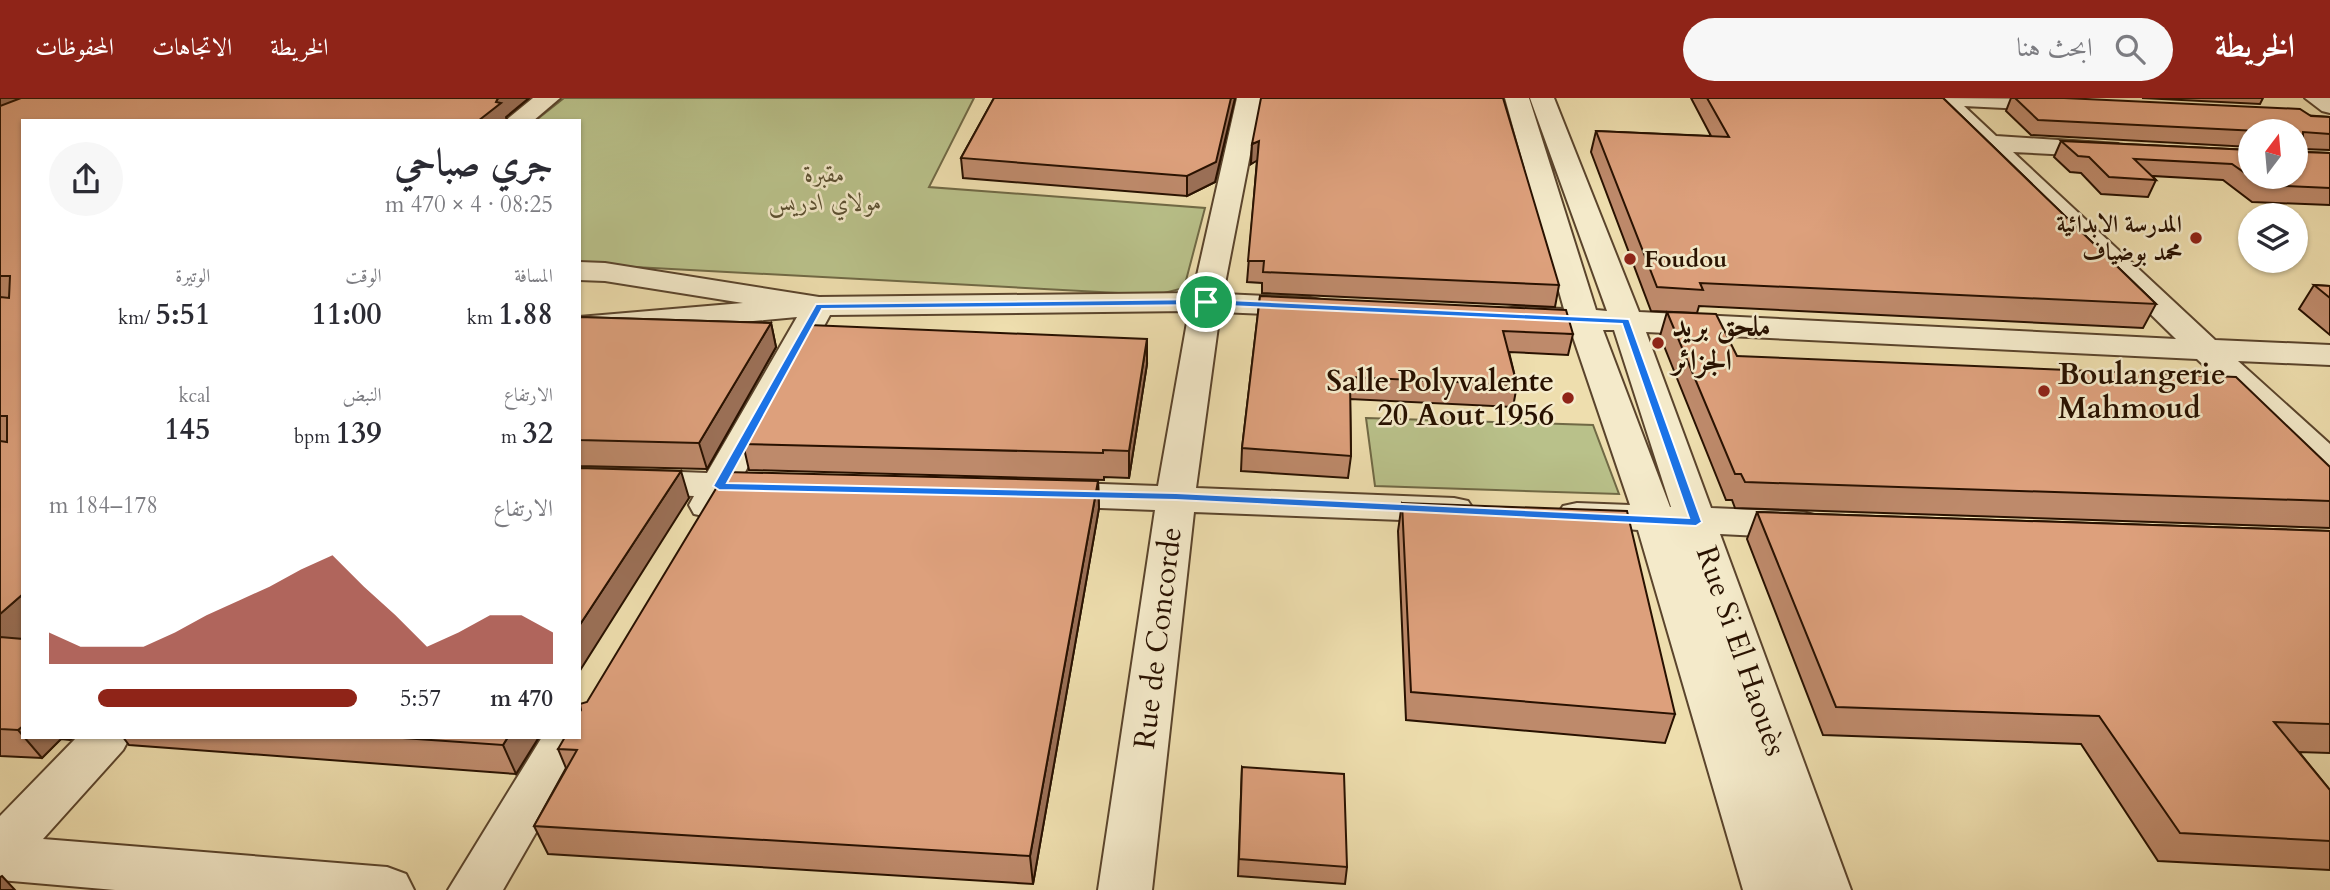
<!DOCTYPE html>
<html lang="ar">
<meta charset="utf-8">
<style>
body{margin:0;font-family:Cardo,Amiri,serif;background:#f7f7f7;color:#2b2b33;direction:rtl;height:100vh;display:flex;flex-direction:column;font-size:26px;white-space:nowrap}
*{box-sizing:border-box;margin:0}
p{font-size:23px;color:#7c7c81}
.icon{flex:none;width:38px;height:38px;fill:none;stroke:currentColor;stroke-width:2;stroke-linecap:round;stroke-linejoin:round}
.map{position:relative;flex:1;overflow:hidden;direction:ltr}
.drawer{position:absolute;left:21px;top:21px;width:560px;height:620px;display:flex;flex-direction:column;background:#fff;border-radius:0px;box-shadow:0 2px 5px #0004;direction:rtl}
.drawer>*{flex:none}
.needle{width:46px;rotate:16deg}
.fabs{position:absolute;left:2238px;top:21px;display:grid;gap:14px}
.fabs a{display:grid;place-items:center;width:70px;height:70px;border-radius:50%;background:#fff;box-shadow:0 2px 5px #0004;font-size:35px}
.pin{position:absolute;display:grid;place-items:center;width:60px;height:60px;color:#fff;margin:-30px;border:4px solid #fff;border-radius:50%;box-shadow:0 2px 7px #0007}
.round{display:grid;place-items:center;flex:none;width:74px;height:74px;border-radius:37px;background:#f7f7f7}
.overview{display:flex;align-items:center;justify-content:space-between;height:119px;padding:0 28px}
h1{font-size:38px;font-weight:800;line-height:52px}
.figures{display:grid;grid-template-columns:repeat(3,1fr);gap:10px;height:119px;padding:7px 28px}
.figures div{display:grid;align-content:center}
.figures b{font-size:30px;font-weight:800}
.figures small{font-size:19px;font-weight:400}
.figures p{font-size:19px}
.chart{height:196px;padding:14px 28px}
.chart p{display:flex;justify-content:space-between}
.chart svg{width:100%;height:126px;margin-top:7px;fill:#8f2418;opacity:.7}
ul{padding:0 28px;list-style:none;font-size:23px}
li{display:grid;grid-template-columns:112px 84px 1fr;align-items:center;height:52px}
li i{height:18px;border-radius:9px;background:#8f2418}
header{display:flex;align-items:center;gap:42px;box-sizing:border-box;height:98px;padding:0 35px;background:#8f2418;color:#fff}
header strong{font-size:33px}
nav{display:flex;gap:38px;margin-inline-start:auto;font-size:24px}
.search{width:490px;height:63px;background:#f7f7f7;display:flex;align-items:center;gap:18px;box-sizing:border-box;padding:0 24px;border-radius:38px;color:#7c7c81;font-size:26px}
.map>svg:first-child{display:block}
.green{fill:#b9c18a;stroke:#706945;stroke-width:2}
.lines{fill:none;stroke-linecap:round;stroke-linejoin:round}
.minor-casing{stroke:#5a442c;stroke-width:4}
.minor{fill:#f4eaca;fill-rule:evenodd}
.wall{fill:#be8a6b;stroke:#281100;stroke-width:2}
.shaded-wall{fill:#9b7057;stroke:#281100;stroke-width:2}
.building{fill:#dda07c;stroke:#281100;stroke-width:2}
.route{fill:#1a73e8;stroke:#fff;stroke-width:2;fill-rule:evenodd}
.poi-dot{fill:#8f2418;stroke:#f4eaca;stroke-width:2.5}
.labels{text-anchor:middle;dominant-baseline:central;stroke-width:5;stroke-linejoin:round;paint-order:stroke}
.far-park-label{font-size:24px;font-style:italic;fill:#5b4f30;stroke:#f4eaca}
.far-poi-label{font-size:24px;font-weight:bold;fill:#281100;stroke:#f4eaca;text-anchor:end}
.poi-label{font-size:30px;font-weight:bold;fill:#281100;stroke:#f4eaca;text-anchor:start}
.street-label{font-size:30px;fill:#281100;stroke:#f4eaca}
</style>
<header>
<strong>الخريطة</strong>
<div class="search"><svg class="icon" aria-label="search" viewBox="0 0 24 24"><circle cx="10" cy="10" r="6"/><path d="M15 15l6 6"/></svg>ابحث هنا</div>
<nav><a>الخريطة</a><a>الاتجاهات</a><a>المحفوظات</a></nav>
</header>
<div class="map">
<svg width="2330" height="792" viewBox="0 0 2330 792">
<rect width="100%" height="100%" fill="#eedeae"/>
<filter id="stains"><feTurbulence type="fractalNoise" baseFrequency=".00286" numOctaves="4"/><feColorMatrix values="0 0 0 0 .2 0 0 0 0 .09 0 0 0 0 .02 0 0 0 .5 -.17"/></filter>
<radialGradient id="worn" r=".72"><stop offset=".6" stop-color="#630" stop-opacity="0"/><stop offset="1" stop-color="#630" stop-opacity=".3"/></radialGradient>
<g class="green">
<path d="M 564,0 L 974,0 L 929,89 L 1205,110 L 1184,190 L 1156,197 L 579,166 L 579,23 L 535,23 Z"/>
<path d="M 1366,320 L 1593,327 L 1619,396 L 1375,388 Z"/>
</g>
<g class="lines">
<defs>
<g id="minor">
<path d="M 533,0 L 560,0 L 533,23 L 505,23 Z"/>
<path d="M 1237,0 L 1261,0 L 1223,196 L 1310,200 L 1321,202 L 1326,209 L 1321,216 L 1310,218 L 1220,214 L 1196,390 L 1454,400 L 1468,403 L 1474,412 L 1468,421 L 1454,424 L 1194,414 L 1152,792 L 1098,792 L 1155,412 L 1045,408 L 1031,404 L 1026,396 L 1031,388 L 1045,384 L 1158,388 L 1189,213 L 830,217 L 744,376 L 782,381 L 787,389 L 782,397 L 768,401 L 732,399 L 722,416 L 708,419 L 694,416 L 689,407 L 694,398 L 579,394 L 579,370 L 707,375 L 797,219 L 579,239 L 579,219 L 743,205 L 605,183 L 579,182 L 579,164 L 605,165 L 819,199 L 1193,195 Z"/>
<path d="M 1505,0 L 1529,0 L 1596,212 L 1607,213 L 1530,0 L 1554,0 L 1639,214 L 2176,241 L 1930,0 L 2069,1 L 2073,6 L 2069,11 L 2061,13 L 1964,8 L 1996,38 L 2118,46 L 2122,51 L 2118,56 L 2109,59 L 2013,54 L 2215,242 L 2330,247 L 2330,267 L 2238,263 L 2330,346 L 2330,377 L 2317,374 L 2197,261 L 1646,234 L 1711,410 L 1803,414 L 1817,418 L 1823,427 L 1817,436 L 1803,440 L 1720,436 L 1851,792 L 1797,792 L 1679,434 L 1797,792 L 1743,792 L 1638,432 L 1563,426 L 1557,417 L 1563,408 L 1577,405 L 1630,407 L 1570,230 L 1506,225 L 1501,218 L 1506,211 L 1517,209 L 1564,211 ZM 1603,232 L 1614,232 L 1671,409 L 1670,409 Z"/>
<path d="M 2305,0 L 2330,0 L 2330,15 L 2322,13 Z"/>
<path d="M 579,625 L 584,626 L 591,639 L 503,792 L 448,792 L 542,639 L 579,639 Z"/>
<path d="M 77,639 L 130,639 L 123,652 L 43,741 L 387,769 L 406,776 L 414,792 L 115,792 L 0,782 L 0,718 Z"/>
</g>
</defs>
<use href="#minor" class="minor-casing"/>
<use href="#minor" class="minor"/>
</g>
<g class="wall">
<path d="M 0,0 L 529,0 L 506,19 L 507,23 L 23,23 L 23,639 L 74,639 L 70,642 L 61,641 L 42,660 L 0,658 Z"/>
<path d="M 994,0 L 1235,0 L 1215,84 L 1187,98 L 963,80 L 961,60 Z"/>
<path d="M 1691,0 L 1943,0 L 2156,206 L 2143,230 L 1699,208 L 1697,215 L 1651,213 L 1591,54 L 1596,33 L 1711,38 Z"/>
<path d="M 2011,0 L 2064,0 L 2330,19 L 2330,52 L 2303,51 L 2303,54 L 2330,55 L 2330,107 L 2252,104 L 2223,82 L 2152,78 L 2156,82 L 2148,99 L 2101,96 L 2081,75 L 2070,74 L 2054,59 L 2061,43 L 2250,52 L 2250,79 L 2296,33 L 2250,33 L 2250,49 L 2031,37 L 2006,13 Z"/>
<path d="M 2142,0 L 2263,0 L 2260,6 Z"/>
<path d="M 1252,46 L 1559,187 L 1555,209 L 1262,195 L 1262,185 L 1247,184 L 1257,62 L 1251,66 Z"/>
<path d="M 2314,187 L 2330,188 L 2330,237 L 2299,211 Z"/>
<path d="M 1260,198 L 1573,236 L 1568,257 L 1509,254 L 1517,287 L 1513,309 L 1350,301 L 1351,358 L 1348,380 L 1241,373 L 1242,350 Z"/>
<path d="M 1667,214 L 1737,258 L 2330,369 L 2330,430 L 1735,410 L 1732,402 L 1726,402 L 1660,238 Z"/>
<path d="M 579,219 L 771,225 L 776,249 L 707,371 L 579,368 Z"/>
<path d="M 1147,266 L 1129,380 L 1104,379 L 1104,382 L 749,372 L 743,346 Z"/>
<path d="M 1098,383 L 1099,410 L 1033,786 L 548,756 L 534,728 L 566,670 L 558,651 Z"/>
<path d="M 1402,405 L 1675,616 L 1665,645 L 1406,622 L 1398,433 Z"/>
<path d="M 1757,414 L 2330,433 L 2330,655 L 2299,654 L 2330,692 L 2330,772 L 2158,763 L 2081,646 L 1823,637 L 1747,441 Z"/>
<path d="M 123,639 L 539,639 L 516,676 L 129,647 Z"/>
<path d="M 1242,669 L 1347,769 L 1345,786 L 1238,778 Z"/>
</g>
<g class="shaded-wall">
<path d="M 0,0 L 31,0 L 0,13 Z"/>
<path d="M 498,0 L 529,0 L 506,19 L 507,23 L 478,23 L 496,4 Z"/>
<path d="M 1231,0 L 1235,0 L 1215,84 L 1187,98 L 1187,78 Z"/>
<path d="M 1259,43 L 1258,62 L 1251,66 L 1252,46 Z"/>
<path d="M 771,225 L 776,249 L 707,371 L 699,345 Z"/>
<path d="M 1147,241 L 1147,266 L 1129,380 L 1129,353 Z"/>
<path d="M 681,373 L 689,400 L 579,574 L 579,528 Z"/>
<path d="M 1098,383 L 1099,410 L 1033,786 L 1030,758 Z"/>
<path d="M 23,496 L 23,543 L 0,563 L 0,516 Z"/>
<path d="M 23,628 L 23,638 L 18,632 Z"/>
<path d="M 24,639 L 58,639 L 61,641 L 42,660 Z"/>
<path d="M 508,639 L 539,639 L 516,676 L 503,647 Z"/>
<path d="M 2,778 L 15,792 L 0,792 L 0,779 Z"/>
</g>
<g class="building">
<path d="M 21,0 L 498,0 L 496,4 L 501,5 L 478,23 L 23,23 L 23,496 L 0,516 L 0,343 L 7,344 L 7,318 L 0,318 L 0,199 L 9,200 L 10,178 L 0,178 L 0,8 Z"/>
<path d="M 994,0 L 1231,0 L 1216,64 L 1187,78 L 961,60 Z"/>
<path d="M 1261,0 L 1503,0 L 1559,187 L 1263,174 L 1264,163 L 1248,163 L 1259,43 L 1252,46 Z"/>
<path d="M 1707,0 L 1943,0 L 2156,206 L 1700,185 L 1703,192 L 1657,189 L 1596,33 L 1729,39 Z"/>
<path d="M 2015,0 L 2064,0 L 2300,11 L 2311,18 L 2330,19 L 2330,36 L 2303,34 L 2303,54 L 2330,55 L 2330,90 L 2262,87 L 2232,66 L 2134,61 L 2156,82 L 2109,79 L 2089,59 L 2078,58 L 2061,43 L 2250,52 L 2250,79 L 2296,79 L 2296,33 L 2258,33 L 2038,22 Z"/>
<path d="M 2314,187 L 2330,188 L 2330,200 Z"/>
<path d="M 1260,198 L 1566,212 L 1573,236 L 1503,233 L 1517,287 L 1350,279 L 1351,358 L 1242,350 Z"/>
<path d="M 1667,214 L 1716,216 L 1737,258 L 2236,279 L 2330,369 L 2330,403 L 1745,384 L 1741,376 L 1735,376 Z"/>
<path d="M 579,219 L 771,225 L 699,345 L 579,342 Z"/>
<path d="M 809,227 L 1147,241 L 1129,353 L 1103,352 L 1103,355 L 743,346 Z"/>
<path d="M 579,370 L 681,373 L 579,528 Z"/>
<path d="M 726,374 L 1098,383 L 1030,758 L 534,728 L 577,652 L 558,651 L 565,639 L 579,639 L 579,615 L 581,612 L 580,606 L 587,604 Z"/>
<path d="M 1402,405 L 1627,413 L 1675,616 L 1411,594 Z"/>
<path d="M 1757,414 L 2330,433 L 2330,626 L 2274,624 L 2330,692 L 2330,743 L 2180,735 L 2099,618 L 1836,609 Z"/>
<path d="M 0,539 L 23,541 L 23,628 L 18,632 L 0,631 Z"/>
<path d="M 388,639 L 508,639 L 503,647 Z"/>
<path d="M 1242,669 L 1344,676 L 1347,769 L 1239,761 Z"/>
</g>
<path class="route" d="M 1206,201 L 1629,221 L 1702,424 L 1696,428 L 1176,402 L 719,392 L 713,388 L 816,206 ZM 1206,207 L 1622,226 L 1689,420 L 1176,395 L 727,385 L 822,211 Z"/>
<g class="poi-dot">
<circle cx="2196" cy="140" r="7"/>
<circle cx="1630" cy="161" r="7"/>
<circle cx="1658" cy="245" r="7"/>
<circle cx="2044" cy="293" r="7"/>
<circle cx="1568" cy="300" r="7"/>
</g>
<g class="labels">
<g class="far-park-label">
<text x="825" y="76">مقبرة<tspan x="825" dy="28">مولاي ادريس</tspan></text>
</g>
<g class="far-poi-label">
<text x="2182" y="126">المدرسة الابدائية<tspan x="2182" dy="28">محمد بوضياف</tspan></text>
<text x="1644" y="161" text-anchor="start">Foudou</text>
</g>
<g class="poi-label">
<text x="1672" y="228">ملحق بريد<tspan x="1672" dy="34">الجزائر</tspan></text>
<text x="2058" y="276">Boulangerie<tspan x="2058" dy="34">Mahmoud</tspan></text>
<text x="1554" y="283" text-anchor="end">Salle Polyvalente<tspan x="1554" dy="34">20 Aout 1956</tspan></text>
</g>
<g class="street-label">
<text transform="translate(1158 540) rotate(-83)">Rue de Concorde</text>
<text transform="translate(1741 553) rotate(71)">Rue Si El Haouès</text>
</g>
</g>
<rect width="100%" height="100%" filter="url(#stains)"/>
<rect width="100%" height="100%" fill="url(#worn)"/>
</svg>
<div class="fabs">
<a><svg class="needle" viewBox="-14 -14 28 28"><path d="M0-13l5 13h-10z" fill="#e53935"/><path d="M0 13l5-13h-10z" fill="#7c7c81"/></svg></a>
<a><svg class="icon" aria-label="layers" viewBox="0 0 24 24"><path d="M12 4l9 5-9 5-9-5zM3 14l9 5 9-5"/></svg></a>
</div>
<div class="pin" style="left:1206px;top:204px;background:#1e9e55"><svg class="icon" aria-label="arrive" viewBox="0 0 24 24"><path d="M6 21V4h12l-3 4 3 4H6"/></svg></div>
<section class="drawer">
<div class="overview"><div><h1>جري صباحي</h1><p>08:25 · 4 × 470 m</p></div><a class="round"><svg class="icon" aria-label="share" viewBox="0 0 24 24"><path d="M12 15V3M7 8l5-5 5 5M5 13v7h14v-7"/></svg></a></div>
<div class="figures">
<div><p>المسافة</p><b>1.88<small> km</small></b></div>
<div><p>الوقت</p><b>11:00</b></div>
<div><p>الوتيرة</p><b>5:51<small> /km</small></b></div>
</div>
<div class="figures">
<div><p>الارتفاع</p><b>32<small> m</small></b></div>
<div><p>النبض</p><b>139<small> bpm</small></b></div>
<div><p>kcal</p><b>145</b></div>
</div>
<div class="chart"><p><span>الارتفاع</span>178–184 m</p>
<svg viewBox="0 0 160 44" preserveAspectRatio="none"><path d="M0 44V33L10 38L20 38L30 38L40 33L50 27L60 22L70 17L80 11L90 6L100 17L110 27L120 38L130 33L140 27L150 27L160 33V44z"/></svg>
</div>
<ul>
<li><b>470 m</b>5:57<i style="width:84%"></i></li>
</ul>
</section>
</div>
